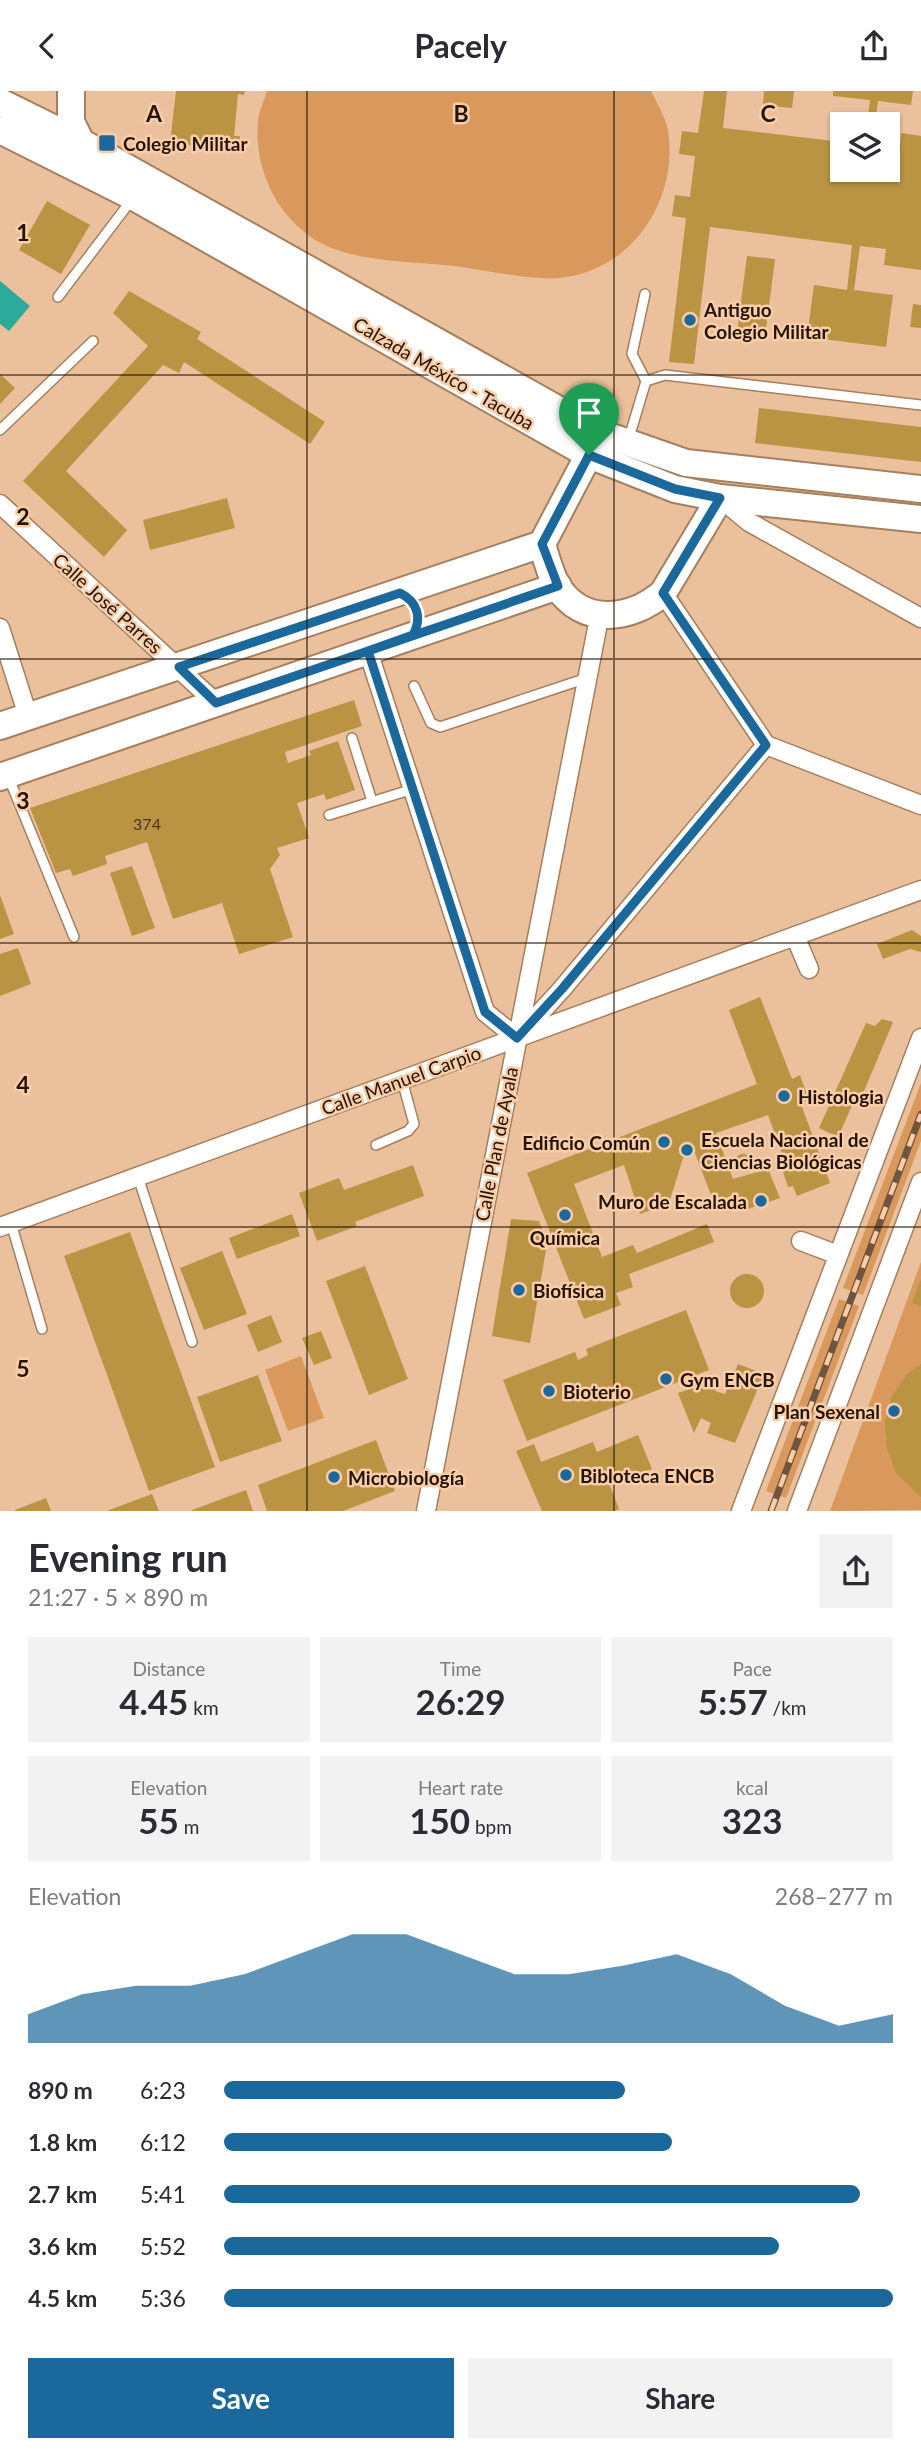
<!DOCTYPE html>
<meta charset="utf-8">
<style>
body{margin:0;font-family:Lato,sans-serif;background:#f2f2f3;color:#2b2b33;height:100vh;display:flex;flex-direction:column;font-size:26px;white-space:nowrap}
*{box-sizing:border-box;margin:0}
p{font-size:23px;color:#7c7c81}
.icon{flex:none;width:38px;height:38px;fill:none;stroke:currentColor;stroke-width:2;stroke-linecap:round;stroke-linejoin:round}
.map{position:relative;height:1420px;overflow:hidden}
.details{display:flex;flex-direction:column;background:#fff;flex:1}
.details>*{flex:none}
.fabs{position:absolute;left:830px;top:21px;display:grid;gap:14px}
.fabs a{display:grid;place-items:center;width:70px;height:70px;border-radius:0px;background:#fff;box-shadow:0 2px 5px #0004;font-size:35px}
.pin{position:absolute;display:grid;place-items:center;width:60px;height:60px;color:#fff;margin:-72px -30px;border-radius:50% 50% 50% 0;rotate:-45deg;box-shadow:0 0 7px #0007}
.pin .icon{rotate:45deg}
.round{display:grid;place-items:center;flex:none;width:74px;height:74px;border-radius:0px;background:#f2f2f3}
.summary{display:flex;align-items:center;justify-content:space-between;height:119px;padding:0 28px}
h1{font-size:38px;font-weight:700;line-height:52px}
.metrics{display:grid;grid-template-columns:repeat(3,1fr);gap:10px;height:119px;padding:7px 28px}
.metrics div{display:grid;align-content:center;border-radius:0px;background:#f2f2f3;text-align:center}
.metrics b{font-size:35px;font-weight:700}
.metrics small{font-size:19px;font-weight:400}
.metrics p{font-size:19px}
.chart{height:196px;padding:14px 28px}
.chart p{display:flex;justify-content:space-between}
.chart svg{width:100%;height:126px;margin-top:7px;fill:#1b699c;opacity:.7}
.primary-button{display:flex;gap:14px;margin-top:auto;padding:14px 28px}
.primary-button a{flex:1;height:80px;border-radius:0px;background:#1b699c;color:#fff;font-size:28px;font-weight:700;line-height:80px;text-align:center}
.primary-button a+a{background:#f2f2f3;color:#2b2b33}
ul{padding:0 28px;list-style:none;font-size:23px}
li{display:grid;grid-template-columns:112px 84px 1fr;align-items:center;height:52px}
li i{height:18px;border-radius:9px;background:#1b699c}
header{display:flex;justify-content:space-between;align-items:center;height:91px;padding:0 28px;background:#fff;font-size:32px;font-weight:700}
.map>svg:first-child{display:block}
.green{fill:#d9995d}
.water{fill:#2caa9a}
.building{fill:#ba9343}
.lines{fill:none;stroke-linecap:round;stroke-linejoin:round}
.lane-casing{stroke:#a67f5c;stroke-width:12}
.street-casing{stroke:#a67f5c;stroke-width:21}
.secondary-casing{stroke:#a67f5c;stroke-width:30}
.lane{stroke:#fff;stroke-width:9}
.street{stroke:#fff;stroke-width:18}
.secondary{stroke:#fff;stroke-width:26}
.rail-casing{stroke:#6f553f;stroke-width:7}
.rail{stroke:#f8cda8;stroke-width:4.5;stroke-dasharray:13;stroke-linecap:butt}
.route-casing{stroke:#fff;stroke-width:14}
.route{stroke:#1b699c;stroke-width:9}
.grid{fill:none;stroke:#231406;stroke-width:2;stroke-opacity:0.55}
.poi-dot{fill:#1b699c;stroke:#f8cda8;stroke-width:2.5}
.labels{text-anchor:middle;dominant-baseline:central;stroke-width:5;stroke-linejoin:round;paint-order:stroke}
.number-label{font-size:16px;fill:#493415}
.poi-label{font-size:19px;font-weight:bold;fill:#231406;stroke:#f8cda8;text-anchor:start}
.street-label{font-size:19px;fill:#231406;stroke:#f8cda8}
.grid-label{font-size:23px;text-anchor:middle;font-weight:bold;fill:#231406;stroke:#f8cda8;stroke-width:5;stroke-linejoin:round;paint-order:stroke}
</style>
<header><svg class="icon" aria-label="back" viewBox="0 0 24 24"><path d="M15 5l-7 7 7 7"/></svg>Pacely<svg class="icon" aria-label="share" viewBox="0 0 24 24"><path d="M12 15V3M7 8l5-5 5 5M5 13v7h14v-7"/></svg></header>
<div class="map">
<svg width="921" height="1420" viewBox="0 0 921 1420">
<rect width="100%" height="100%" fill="#ebc09c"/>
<g class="green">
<path d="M 267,0 L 651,0 C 657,12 665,26 668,39 C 679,109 632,180 559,187 C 531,189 483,179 454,175 C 415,171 371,171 334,158 C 283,139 253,83 258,30 C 259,20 264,10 267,0 Z"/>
<path d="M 921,992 L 921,1050 L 863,1204 L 843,1197 Z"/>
<path d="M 921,1171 L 921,1419 L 830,1420 Z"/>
<path d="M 839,1208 L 859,1215 L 786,1407 L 766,1400 Z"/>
<path d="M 301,1265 L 324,1327 L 288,1340 L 265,1279 Z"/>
</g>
<path class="water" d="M 0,190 L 30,215 L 9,240 L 0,233 Z"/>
<g class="building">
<path d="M 176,0 L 245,0 L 244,4 L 238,3 L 234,45 L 240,45 L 238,60 L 170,52 Z"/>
<path d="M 704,0 L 727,0 L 723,37 L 842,51 L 842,79 L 887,79 L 887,56 L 900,57 L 901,42 L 921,45 L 921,179 L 884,174 L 886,158 L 860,155 L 854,199 L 893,204 L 886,256 L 807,246 L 814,194 L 847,199 L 852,154 L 710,136 L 694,273 L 669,271 L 686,127 L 672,125 L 675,104 L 690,106 L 695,65 L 679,63 L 682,40 L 698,42 Z"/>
<path d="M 764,0 L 794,0 L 792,17 L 763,14 Z"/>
<path d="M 833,0 L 913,0 L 911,14 L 878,10 L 875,33 L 867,33 L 870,9 L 833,5 Z"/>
<path d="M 47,110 L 90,134 L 61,183 L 19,159 Z"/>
<path d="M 747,165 L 775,168 L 765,245 L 737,241 Z"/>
<path d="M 129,200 L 201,241 L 197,248 L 325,331 L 310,353 L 184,271 L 179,282 L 163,274 L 66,380 L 127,439 L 104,466 L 23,390 L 148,255 L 113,222 Z"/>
<path d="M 913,213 L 921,214 L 921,237 L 910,236 Z"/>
<path d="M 0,283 L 15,297 L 0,313 Z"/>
<path d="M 759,317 L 921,336 L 921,371 L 755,352 Z"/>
<path d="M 227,407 L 235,437 L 150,459 L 143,429 Z"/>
<path d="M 354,609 L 362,635 L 285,661 L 288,672 L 311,664 L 309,660 L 338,650 L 355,699 L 326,709 L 324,703 L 297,712 L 309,747 L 277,757 L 280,764 L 270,778 L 293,846 L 239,863 L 222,812 L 173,828 L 147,751 L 105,765 L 107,773 L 73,785 L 70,778 L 56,782 L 30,717 Z"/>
<path d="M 132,775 L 155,837 L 132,845 L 110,782 Z"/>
<path d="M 0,804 L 14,843 L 0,848 Z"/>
<path d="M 912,839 L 921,845 L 921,861 L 910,858 L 883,868 L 877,853 Z"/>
<path d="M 18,857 L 31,893 L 0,905 L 0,863 Z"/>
<path d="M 760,906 L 792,988 L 800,984 L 809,1009 L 801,1013 L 830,1092 L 797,1105 L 793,1095 L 788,1096 L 783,1081 L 788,1079 L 768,1024 L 716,1042 L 733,1088 L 768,1078 L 780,1107 L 745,1119 L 737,1102 L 714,1112 L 695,1062 L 683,1067 L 669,1112 L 640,1123 L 624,1074 L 574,1093 L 602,1166 L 633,1154 L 637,1162 L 707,1133 L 714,1151 L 629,1183 L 633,1196 L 616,1202 L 621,1214 L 584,1228 L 527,1082 L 757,993 L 729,919 Z"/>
<path d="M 882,928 L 893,931 L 859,1012 L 854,1010 L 838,1046 L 819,1037 L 866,932 L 875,935 Z"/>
<circle cx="743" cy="1071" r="8"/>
<path d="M 413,1074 L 424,1105 L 355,1131 L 357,1135 L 317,1150 L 299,1102 L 339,1087 L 344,1099 Z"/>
<path d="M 292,1123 L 300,1145 L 237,1168 L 229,1147 Z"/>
<path d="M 511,1128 L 539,1130 L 547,1153 L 530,1252 L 492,1245 Z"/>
<path d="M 130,1141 L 215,1376 L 149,1400 L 64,1165 Z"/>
<path d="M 222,1160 L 247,1223 L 204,1239 L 180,1177 Z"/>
<path d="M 365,1175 L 408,1288 L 369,1304 L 326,1190 Z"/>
<circle cx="747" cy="1200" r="17"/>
<path d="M 921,1188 L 921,1215 L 912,1212 Z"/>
<path d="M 686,1219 L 709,1279 L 527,1350 L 503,1289 L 575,1261 L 578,1269 L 588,1264 L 586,1258 Z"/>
<path d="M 271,1224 L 282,1251 L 258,1261 L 247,1234 Z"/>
<path d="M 321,1240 L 332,1267 L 314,1274 L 302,1247 Z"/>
<path d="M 738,1273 L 764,1283 L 735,1352 L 707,1342 L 711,1332 L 701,1327 L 694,1342 L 678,1302 L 720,1288 L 715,1300 L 725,1303 Z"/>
<path d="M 921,1273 L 921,1406 L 896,1382 L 887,1357 L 885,1330 L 892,1305 L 907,1283 Z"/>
<path d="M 258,1284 L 282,1350 L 220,1371 L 197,1306 Z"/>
<path d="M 638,1344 L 652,1378 L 610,1395 L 619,1418 L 614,1420 L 542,1420 L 516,1360 L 534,1353 L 541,1371 L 593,1351 L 597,1361 Z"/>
<path d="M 376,1349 L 395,1400 L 343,1420 L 267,1420 L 258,1394 Z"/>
<path d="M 246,1399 L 253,1420 L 192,1420 L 192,1419 Z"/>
<path d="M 152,1403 L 159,1420 L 109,1420 L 109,1419 Z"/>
<path d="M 46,1407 L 51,1420 L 15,1420 L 15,1419 Z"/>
</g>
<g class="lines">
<defs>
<g id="lane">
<path d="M 645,203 L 632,263 L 646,290"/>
<path d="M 58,206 L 133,107"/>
<path d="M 0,339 L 93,250"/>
<path d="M 628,350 L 646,290 L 665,284 L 921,314"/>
<path d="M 414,595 L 431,632 L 440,636 L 587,587"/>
<path d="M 352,647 L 372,710"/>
<path d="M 8,685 L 74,846"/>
<path d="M 329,724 L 413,698"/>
<path d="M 376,1054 L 408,1040 L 414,1033 L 402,989"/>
<path d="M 138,1086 L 192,1251"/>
<path d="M 11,1132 L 42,1238"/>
</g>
<g id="street">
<path d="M 720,407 L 749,431 L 921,527"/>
<path d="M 0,413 L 216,612"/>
<path d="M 663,502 L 766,654 L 921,714"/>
<path d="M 0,537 L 28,625"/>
<path d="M 368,560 L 485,921 L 517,947 L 562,898 L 766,654"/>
<path d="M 795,845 L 809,878"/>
<path d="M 0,1136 L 921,799"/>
<path d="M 801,1150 L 838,1164"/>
<path d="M 426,1420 L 600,522"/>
<path d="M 741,1420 L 921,947"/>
<path d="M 797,1420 L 921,1091"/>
</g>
<g id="secondary">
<path d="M 71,0 L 71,31 L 81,51"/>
<path d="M 0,11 L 81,51 L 600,342 L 686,372 L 921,398"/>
<path d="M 0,39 L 134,106 L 589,364 L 675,398 L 720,407 L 921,428"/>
<path d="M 596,350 L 542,453 C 546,467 550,482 557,495 C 583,536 631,529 663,502 L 720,407"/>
<path d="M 0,635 L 542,453"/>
<path d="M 0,686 L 558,495"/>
</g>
</defs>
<use href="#lane" class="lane-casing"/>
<use href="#street" class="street-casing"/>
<use href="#secondary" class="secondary-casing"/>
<use href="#lane" class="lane"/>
<use href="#street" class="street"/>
<use href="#secondary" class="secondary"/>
<defs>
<path id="rail" d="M 771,1420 L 921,1023"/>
</defs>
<use href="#rail" class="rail-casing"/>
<use href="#rail" class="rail"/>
</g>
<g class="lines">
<defs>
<path id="route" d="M 589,364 L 542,453 L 558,495 L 216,612 L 179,576 L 400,502 C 418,511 422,527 413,544 L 368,560 L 485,921 L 517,947 L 562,898 L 766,654 L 663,502 L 720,407 L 675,398 L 589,364"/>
</defs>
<use href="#route" class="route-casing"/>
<use href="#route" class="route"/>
</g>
<path class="grid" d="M 307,0 L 307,1420M 614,0 L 614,1420M 0,284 L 921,284M 0,568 L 921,568M 0,852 L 921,852M 0,1136 L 921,1136"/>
<g class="poi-dot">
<rect x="98" y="43" width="18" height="18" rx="3.5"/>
<circle cx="690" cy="229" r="7"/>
<circle cx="784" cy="1005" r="7"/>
<circle cx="664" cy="1051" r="7"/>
<circle cx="687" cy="1059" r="7"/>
<circle cx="761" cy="1110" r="7"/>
<circle cx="565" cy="1124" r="7"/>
<circle cx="519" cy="1199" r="7"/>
<circle cx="666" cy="1288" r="7"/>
<circle cx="549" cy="1300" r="7"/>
<circle cx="894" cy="1320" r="7"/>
<circle cx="566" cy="1384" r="7"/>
<circle cx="334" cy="1386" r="7"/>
</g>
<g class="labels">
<g class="number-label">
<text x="147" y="732">374</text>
</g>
<g class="poi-label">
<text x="123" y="52">Colegio Militar</text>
<text x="704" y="218">Antiguo<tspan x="704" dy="22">Colegio Militar</tspan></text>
<text x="798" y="1005">Histologia</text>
<text x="701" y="1048">Escuela Nacional de<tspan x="701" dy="22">Ciencias Biológicas</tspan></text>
<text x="650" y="1051" text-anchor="end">Edificio Común</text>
<text x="747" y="1110" text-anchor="end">Muro de Escalada</text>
<text x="565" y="1146" text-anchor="middle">Química</text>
<text x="533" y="1199">Biofísica</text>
<text x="680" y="1288">Gym ENCB</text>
<text x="563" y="1300">Bioterio</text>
<text x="880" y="1320" text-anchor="end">Plan Sexenal</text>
<text x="580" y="1384">Bibloteca ENCB</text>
<text x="348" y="1386">Microbiología</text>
</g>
<g class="street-label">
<text transform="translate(444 282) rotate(30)">Calzada México - Tacuba</text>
<text transform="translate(108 512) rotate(42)">Calle José Parres</text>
<text transform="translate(401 989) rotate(-20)">Calle Manuel Carpio</text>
<text transform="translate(496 1053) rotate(-79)">Calle Plan de Ayala</text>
</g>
</g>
<g class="grid-label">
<text x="154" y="31">A</text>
<text x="461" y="31">B</text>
<text x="768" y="31">C</text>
<text x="23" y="150">1</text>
<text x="23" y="434">2</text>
<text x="23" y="718">3</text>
<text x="23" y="1002">4</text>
<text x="23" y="1286">5</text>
</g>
</svg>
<div class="fabs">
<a><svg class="icon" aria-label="layers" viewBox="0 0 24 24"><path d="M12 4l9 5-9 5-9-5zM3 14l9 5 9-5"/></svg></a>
</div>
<div class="pin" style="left:589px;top:364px;background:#1e9e55"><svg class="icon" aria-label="arrive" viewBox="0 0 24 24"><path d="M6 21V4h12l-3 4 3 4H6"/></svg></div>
</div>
<section class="details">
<div class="summary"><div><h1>Evening run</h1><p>21:27 · 5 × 890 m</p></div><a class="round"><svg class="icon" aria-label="share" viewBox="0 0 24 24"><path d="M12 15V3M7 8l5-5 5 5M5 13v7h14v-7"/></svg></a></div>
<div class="metrics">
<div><p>Distance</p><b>4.45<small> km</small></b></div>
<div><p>Time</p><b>26:29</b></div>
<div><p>Pace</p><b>5:57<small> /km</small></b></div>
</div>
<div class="metrics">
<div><p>Elevation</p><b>55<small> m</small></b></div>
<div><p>Heart rate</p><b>150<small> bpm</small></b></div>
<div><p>kcal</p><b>323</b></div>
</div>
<div class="chart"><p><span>Elevation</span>268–277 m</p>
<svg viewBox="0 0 160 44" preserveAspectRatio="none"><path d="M0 44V34L10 27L20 24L30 24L40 20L50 13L60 6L70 6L80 13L90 20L100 20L110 17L120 13L130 20L140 31L150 38L160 34V44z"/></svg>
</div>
<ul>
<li><b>890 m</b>6:23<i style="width:60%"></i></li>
<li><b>1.8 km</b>6:12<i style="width:67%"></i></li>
<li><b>2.7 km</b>5:41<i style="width:95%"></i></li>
<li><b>3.6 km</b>5:52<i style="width:83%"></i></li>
<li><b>4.5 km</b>5:36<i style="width:100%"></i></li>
</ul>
<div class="primary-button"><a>Save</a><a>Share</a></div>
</section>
